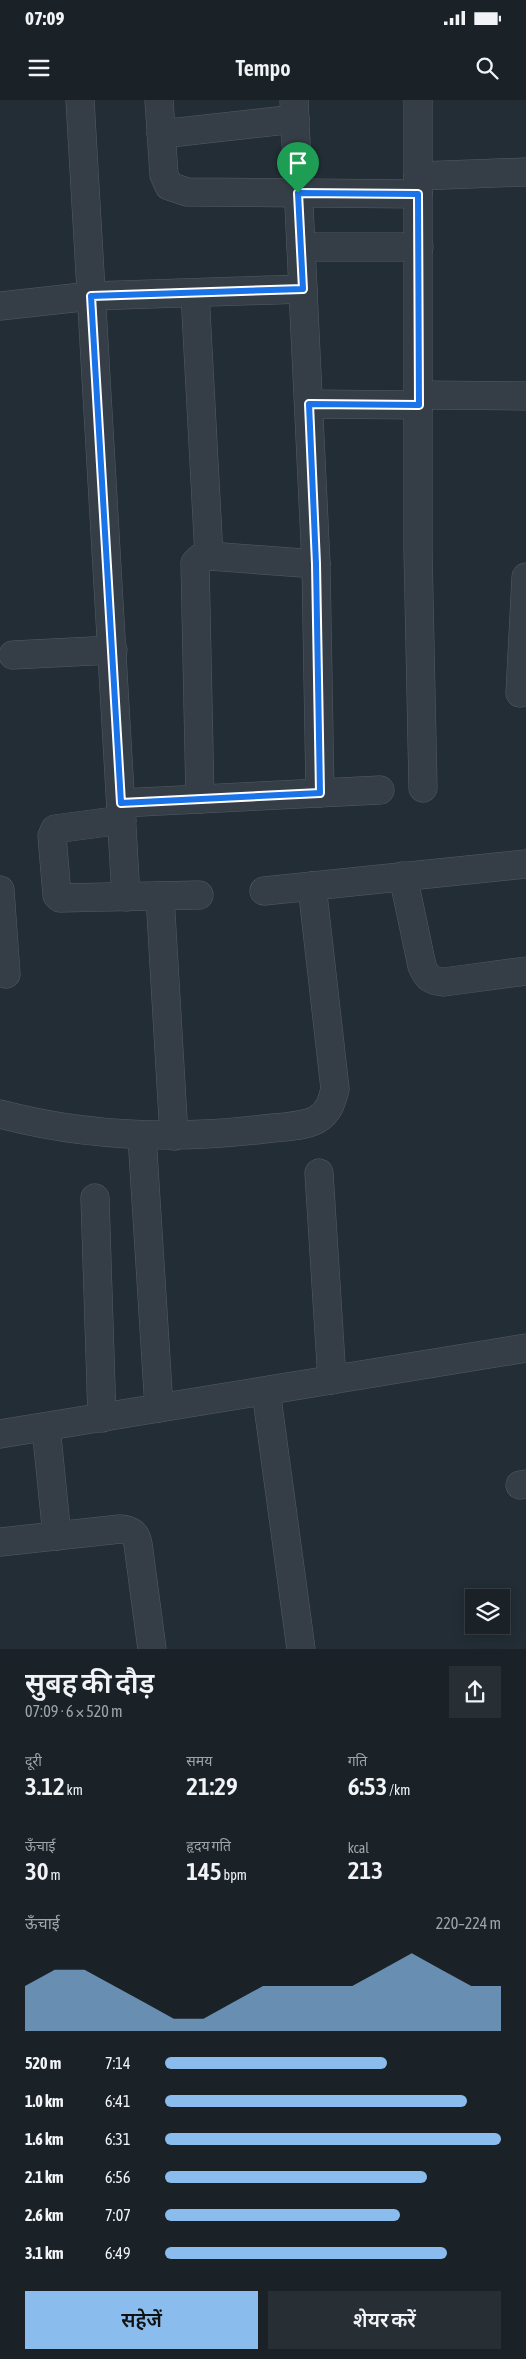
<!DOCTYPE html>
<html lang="hi">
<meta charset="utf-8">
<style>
body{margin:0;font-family:"Asap Condensed","Noto Sans Devanagari",sans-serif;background:#272f34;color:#f1f3f6;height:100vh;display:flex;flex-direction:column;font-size:19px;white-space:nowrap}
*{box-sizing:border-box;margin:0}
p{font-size:16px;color:#9fa4a8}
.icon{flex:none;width:28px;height:28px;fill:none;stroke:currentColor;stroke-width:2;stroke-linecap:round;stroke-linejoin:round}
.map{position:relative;height:1549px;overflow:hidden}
.drawer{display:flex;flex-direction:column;background:#1a2228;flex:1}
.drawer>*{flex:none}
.controls{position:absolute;left:465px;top:1489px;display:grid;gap:10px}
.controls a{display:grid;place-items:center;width:45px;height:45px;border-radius:0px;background:#1a2228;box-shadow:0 2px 12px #0003,0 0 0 1px #383f45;font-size:25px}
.pin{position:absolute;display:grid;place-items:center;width:42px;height:42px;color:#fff;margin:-51px -21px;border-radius:50% 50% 50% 0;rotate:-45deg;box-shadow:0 0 5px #0007}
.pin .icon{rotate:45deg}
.round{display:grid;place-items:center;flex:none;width:52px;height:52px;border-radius:0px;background:#272f34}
.headline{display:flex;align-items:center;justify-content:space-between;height:85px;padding:0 25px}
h1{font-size:28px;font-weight:600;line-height:38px}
.stats{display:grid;grid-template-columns:repeat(3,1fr);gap:8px;height:85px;padding:5px 25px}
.stats div{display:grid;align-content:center}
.stats b{font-size:25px;font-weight:600}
.stats small{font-size:14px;font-weight:400}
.stats p{font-size:14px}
.chart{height:140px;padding:10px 25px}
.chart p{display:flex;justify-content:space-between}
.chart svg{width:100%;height:90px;margin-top:5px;fill:#8abced;opacity:.7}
.primary-button{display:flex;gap:10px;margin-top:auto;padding:10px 25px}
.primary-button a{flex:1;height:58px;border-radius:0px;background:#8abced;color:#111;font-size:20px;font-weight:600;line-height:58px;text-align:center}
.primary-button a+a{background:#272f34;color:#f1f3f6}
ul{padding:0 25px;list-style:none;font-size:16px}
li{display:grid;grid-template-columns:80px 60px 1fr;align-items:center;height:38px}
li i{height:12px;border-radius:6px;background:#8abced}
.status{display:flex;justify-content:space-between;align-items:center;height:35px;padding:0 25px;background:#1a2228;direction:ltr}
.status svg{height:14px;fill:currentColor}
header{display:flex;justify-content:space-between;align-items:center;height:65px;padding:0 25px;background:#1a2228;font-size:22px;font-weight:600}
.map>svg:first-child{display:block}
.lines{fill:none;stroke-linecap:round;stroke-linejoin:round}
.minor-casing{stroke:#535c64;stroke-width:29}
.minor{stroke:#353e46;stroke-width:28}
.route-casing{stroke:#fff;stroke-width:10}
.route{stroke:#1a73e8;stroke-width:6}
</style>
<div class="status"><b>07:09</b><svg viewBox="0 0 49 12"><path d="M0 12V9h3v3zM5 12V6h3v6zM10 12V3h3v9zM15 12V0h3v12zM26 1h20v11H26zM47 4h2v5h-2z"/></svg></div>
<header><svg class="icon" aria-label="menu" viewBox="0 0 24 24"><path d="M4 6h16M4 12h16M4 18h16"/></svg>Tempo<svg class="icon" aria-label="search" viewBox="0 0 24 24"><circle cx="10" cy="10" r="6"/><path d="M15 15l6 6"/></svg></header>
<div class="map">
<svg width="526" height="1549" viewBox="0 0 526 1549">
<rect width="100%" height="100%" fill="#222d35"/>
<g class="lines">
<defs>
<g id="minor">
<path d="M 80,0 L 126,797"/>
<path d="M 159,0 L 164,75 L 169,86 L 187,92 L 418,94"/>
<path d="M 294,0 L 316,464 L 320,693"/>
<path d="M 418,0 L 418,450 L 423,688"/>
<path d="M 161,34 L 295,19"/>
<path d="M 418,76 L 526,72"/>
<path d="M 301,147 L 419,147"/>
<path d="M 195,193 L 209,456"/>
<path d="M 0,206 L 91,196 L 303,189"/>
<path d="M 419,295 L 526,296"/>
<path d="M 309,304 L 419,305"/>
<path d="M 13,555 L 113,550"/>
<path d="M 520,593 L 526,477"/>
<path d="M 200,699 L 195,463 L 200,458 L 209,456 L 316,464"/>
<path d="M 121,703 L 380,690"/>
<path d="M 122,720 L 55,729 L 52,736 L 57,795 L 60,798 L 199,795"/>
<path d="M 403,776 L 422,866 C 427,878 431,881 444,882 L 526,871"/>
<path d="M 0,790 L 6,874"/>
<path d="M 264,791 L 526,764"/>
<path d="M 160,796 L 174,1036"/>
<path d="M 0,1014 C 87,1037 174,1040 264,1029 C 280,1027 302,1027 316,1020 C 329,1013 332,1001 335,989 L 312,786"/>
<path d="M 142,1036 L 159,1308"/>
<path d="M 319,1073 L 332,1280"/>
<path d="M 95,1098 L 102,1318"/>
<path d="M 266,1291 L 301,1549"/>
<path d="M 46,1327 L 57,1436"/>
<path d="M 0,1334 L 526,1248"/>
<path d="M 520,1385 L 526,1384"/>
<path d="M 0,1442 L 120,1429 C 131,1430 136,1433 138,1444 L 152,1549"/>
</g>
</defs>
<use href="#minor" class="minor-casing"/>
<use href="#minor" class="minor"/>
</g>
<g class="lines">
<defs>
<path id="route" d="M 298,93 L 418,94 L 419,305 L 309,304 L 316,464 L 320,693 L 121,703 L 91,196 L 303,189 Z"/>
</defs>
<use href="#route" class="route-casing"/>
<use href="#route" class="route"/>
</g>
</svg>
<div class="controls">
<a><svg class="icon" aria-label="layers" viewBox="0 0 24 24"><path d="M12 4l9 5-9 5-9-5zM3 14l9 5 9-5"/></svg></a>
</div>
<div class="pin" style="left:298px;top:93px;background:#1e9e55"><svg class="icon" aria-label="arrive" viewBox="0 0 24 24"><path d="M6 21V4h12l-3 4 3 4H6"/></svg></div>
</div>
<section class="drawer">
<div class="headline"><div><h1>सुबह की दौड़</h1><p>07:09 · 6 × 520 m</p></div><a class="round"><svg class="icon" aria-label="share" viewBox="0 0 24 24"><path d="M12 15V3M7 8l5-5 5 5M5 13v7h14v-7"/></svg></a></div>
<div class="stats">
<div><p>दूरी</p><b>3.12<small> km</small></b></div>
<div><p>समय</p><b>21:29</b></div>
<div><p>गति</p><b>6:53<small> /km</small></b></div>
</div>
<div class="stats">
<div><p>ऊँचाई</p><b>30<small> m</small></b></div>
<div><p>हृदय गति</p><b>145<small> bpm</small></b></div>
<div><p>kcal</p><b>213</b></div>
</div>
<div class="chart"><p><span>ऊँचाई</span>220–224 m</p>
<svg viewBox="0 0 160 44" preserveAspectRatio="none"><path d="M0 44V22L10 14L20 14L30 22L40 30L50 38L60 38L70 30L80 22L90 22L100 22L110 22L120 14L130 6L140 14L150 22L160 22V44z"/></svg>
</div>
<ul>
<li><b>520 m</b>7:14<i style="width:66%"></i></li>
<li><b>1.0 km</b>6:41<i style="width:90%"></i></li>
<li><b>1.6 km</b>6:31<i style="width:100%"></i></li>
<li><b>2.1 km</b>6:56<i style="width:78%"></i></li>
<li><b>2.6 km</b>7:07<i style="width:70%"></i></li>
<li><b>3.1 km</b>6:49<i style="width:84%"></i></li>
</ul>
<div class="primary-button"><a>सहेजें</a><a>शेयर करें</a></div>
</section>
